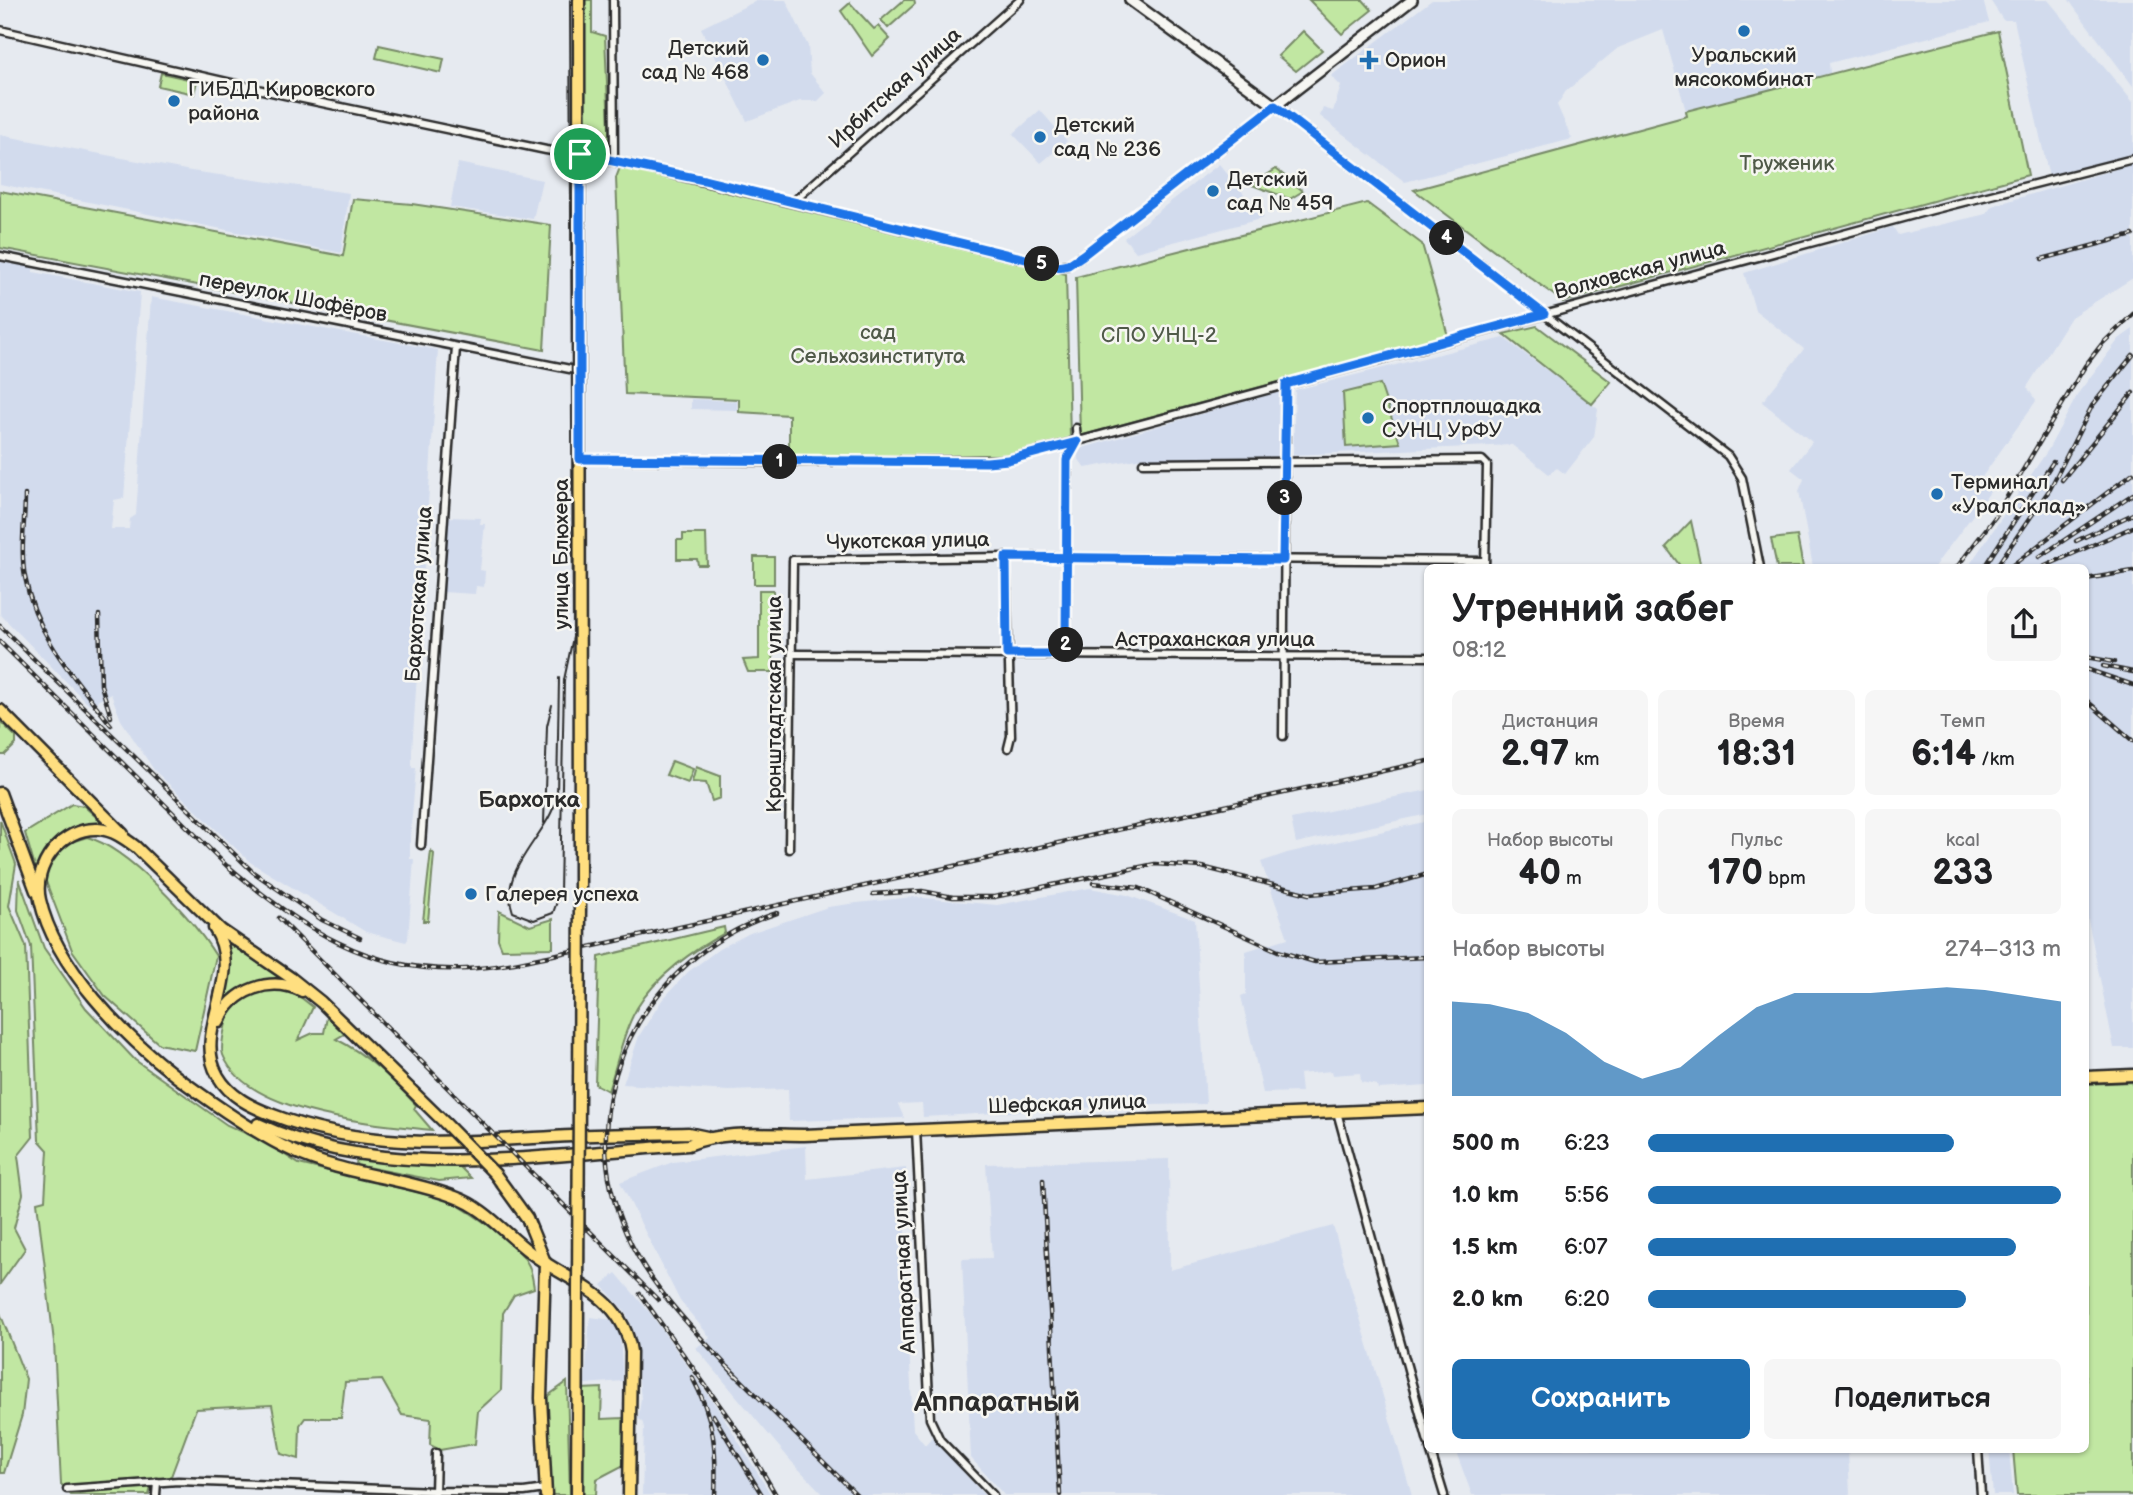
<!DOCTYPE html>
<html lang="ru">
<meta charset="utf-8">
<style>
body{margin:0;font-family:"Balsamiq Sans",sans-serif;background:#f6f6f6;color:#202124;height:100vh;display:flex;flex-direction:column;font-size:26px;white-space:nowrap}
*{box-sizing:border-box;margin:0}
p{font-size:23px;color:#757577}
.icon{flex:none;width:38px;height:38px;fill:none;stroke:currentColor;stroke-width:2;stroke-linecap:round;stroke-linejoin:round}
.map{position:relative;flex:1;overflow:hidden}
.sheet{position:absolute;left:1424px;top:564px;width:665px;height:889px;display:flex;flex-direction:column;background:#fff;border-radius:10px;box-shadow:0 2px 5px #0004}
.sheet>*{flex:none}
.pin{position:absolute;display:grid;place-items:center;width:60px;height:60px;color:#fff;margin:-30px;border:4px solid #fff;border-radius:50%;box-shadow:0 2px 7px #0007}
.km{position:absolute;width:35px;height:35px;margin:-18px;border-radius:50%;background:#222;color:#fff;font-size:19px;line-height:35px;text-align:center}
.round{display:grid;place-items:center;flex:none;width:74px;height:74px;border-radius:10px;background:#f6f6f6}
.headline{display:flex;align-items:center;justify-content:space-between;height:119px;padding:0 28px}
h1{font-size:38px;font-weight:700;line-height:52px}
.metrics{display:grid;grid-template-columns:repeat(3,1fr);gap:10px;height:119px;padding:7px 28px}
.metrics div{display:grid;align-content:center;border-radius:10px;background:#f6f6f6;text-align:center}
.metrics b{font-size:35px;font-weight:700}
.metrics small{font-size:19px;font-weight:400}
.metrics p{font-size:19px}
.chart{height:196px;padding:14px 28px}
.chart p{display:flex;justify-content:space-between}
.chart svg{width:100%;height:126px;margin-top:7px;fill:#1f6fb2;opacity:.7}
.action{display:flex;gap:14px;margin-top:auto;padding:14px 28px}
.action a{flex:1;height:80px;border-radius:10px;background:#1f6fb2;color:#fff;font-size:28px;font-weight:700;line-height:80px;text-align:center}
.action a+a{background:#f6f6f6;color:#202124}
ul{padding:0 28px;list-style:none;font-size:23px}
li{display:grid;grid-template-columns:112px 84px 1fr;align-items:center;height:52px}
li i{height:18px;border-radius:9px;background:#1f6fb2}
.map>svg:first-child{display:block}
.built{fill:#d2dbed}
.green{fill:#c1e7a2;stroke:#768966;stroke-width:2}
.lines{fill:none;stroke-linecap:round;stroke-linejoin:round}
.street-casing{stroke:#2b2b2b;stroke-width:11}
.secondary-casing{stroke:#2b2b2b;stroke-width:14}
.primary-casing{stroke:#2b2b2b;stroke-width:15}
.street{stroke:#f6f6f2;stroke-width:6}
.secondary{stroke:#f6f6f2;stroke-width:9}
.primary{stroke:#ffdf80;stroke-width:10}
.tram{stroke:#2b2b2b;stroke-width:2}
.rail-casing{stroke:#2b2b2b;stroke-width:4.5}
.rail{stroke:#f6f6f2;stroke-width:2;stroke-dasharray:5;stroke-linecap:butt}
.primary-bridge-casing{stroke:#2b2b2b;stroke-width:15;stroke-linecap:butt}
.primary-bridge{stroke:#ffdf80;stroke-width:10}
.route-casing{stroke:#fff;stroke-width:14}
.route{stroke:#1a73e8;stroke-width:9}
.poi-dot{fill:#1f6fb2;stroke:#f6f6f2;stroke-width:2.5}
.labels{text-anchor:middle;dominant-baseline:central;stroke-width:5;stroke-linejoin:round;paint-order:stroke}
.poi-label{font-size:21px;fill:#2b2b2b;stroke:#f6f6f2;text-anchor:start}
.street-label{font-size:21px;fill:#2b2b2b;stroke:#f6f6f2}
.park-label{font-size:21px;fill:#505a49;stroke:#f6f6f2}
.neighbourhood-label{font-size:23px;font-weight:bold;fill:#2b2b2b;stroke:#f6f6f2}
.district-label{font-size:28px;font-weight:bold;fill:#2b2b2b;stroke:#f6f6f2}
</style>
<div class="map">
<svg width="2133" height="1495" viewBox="0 0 2133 1495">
<rect width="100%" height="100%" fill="#e6eaf0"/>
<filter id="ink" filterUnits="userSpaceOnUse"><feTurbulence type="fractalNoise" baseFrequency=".0143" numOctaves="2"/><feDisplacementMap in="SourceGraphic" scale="14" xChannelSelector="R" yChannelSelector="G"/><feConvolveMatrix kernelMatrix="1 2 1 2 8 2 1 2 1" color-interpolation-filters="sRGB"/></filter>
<g filter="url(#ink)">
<g class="built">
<path d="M 758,0 L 786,0 L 808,46 L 810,73 L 826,93 L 818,101 L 800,101 L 747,121 L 701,28 Z"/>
<path d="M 1432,0 L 1983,0 L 1989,22 L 1829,63 L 1830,73 L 1686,111 L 1663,30 L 1618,48 L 1566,91 L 1557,105 L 1572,139 L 1405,182 L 1320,116 L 1323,108 L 1333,111 L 1341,86 L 1331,76 Z"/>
<path d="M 1990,0 L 2048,0 L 2133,102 L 2133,155 L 2049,177 L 2014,20 L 2003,20 Z"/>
<path d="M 2069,0 L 2133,0 L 2133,86 L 2076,10 Z"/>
<path d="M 1040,110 L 1067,141 L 1041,163 L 1013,134 Z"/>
<path d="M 0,135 L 191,171 L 349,193 L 341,253 L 0,184 Z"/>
<path d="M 458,163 L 542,180 L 533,219 L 450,207 Z"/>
<path d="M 1219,164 L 1264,218 L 1136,252 L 1124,238 Z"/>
<path d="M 2133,164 L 2133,278 L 2071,317 L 2027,387 L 2036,401 L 1982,477 L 1993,488 L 1934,567 L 1813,567 L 1799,491 L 1804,479 L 1791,469 L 1812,442 L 1762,402 L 1804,349 L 1755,310 L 1744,273 L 1893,227 L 1898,235 L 1986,214 L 1992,206 Z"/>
<path d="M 0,262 L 33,267 L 33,272 L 140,292 L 124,498 L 114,500 L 111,529 L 129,529 L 130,519 L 136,515 L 151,297 L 438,350 L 412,751 L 412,768 L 416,768 L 410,839 L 410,859 L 414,859 L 408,939 L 406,942 L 366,932 L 250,862 L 154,770 L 121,720 L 111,694 L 89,705 L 0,614 Z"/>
<path d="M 2133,329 L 2133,1048 L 2114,1048 L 2086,910 L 2086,567 L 1968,567 L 2048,450 L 2079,392 L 2119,339 Z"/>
<path d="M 1504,338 L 1598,409 L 1594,437 L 1565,474 L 1557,468 L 1549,474 L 1512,445 L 1293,455 L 1295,390 Z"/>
<path d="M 1284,390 L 1282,458 L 1143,458 L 1085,468 L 1078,458 L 1076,450 Z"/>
<path d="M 691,399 L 737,401 L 737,410 L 691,409 Z"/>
<path d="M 446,517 L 481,518 L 480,524 L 485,524 L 480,570 L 485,571 L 484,587 L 476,586 L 475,594 L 442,592 Z"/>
<path d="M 1428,790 L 1428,814 L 1296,843 L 1291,819 Z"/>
<path d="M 1428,821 L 1428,1086 L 1378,1089 L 1377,1085 L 1361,1082 L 1360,1073 L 1333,1075 L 1332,1071 L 1299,1074 L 1301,1092 L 1263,1093 L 1241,996 L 1246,994 L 1246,951 L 1288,938 L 1261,862 L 1287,853 Z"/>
<path d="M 1090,888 L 1127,895 L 1195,920 L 1206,1104 L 1147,1105 L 1138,1096 L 1130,1096 L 1119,1106 L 923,1117 L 922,1103 L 898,1104 L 904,1118 L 789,1121 L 788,1089 L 728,1091 L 623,1084 L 639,1036 L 662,1000 L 688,972 L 719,949 L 750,933 L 828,907 L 857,903 L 913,897 L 997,905 Z"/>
<path d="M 806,1146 L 807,1179 L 906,1168 L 906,1277 L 913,1430 L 925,1445 L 932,1437 L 984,1495 L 824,1495 L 791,1461 L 696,1348 L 710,1337 L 680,1301 L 620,1182 L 673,1162 Z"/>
<path d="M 1169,1159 L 1170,1270 L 1333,1226 L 1412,1495 L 1004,1495 L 971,1458 L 962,1259 L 992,1258 L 986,1164 Z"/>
<path d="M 616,1273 L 650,1313 L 723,1416 L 771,1495 L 642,1495 L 644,1428 L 642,1421 L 638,1419 L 641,1398 L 633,1328 L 626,1313 L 602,1285 Z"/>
<path d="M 590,1317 L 614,1320 L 620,1336 L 623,1381 L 585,1384 Z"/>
<path d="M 1455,1449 L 1848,1449 L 1850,1495 L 1472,1495 Z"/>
<path d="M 1989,1449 L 2009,1449 L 2013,1495 L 1993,1495 Z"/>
</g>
<g class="green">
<path d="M 583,0 L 592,0 L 592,32 L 605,36 L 610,152 L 583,146 Z"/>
<path d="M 904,0 L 914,0 L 915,4 L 888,28 L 881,20 Z"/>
<path d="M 1309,0 L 1363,0 L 1372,10 L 1342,34 Z"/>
<path d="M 850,3 L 874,29 L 878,26 L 890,39 L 872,56 L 841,11 Z"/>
<path d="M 1303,31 L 1322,50 L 1296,71 L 1278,56 Z"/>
<path d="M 1998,31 L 2028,175 L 1563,302 L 1414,190 L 1687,116 L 1686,111 Z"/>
<path d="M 379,45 L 444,59 L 441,73 L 376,58 Z"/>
<path d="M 161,73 L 197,81 L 194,94 L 158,86 Z"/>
<path d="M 621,165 L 1066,274 L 1070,438 L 1008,455 L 789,458 L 789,415 L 739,412 L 739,399 L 625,394 L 616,178 Z"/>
<path d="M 1276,169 L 1303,191 L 1290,199 L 1252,185 Z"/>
<path d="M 0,191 L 343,256 L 353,199 L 412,204 L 551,225 L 544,350 L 0,248 Z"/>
<path d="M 1367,203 L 1422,244 L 1448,336 L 1080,436 L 1076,277 Z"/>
<path d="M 1537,326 L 1611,382 L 1592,404 L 1503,334 Z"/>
<path d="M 1380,384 L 1400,443 L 1346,447 L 1343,393 Z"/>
<path d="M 1691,521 L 1701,567 L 1681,567 L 1666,547 Z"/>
<path d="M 683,534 L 706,534 L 707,565 L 698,565 L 697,559 L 677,559 L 677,540 L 683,540 Z"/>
<path d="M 1797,536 L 1803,567 L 1777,567 L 1771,539 Z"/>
<rect x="754" y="557" width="20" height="27"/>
<path d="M 759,590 L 773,590 L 773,672 L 748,672 L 743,660 L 759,659 Z"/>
<path d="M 0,721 L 16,737 L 16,744 L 5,755 L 0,755 Z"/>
<path d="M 672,761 L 693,769 L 688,783 L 666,775 Z"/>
<path d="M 696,767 L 720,776 L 720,798 L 712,801 L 706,783 L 692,782 Z"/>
<path d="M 72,804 L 84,806 L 106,826 L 50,848 L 36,871 L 25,833 Z"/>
<path d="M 0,820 L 16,864 L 9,906 L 26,946 L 33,1137 L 18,1156 L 23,1194 L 14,1228 L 25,1249 L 0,1284 Z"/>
<path d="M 87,837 C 128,848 193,919 216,956 L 195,1051 L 159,1044 L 105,996 L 72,950 L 45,879 L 51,861 L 68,843 Z"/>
<path d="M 431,851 L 434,854 L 428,921 L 423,921 Z"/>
<path d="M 19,879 L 44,948 L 86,1008 L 135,1060 L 227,1125 L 265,1142 L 299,1164 L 447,1199 C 470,1212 518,1242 529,1266 C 532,1273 533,1282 534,1288 L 514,1295 L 503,1313 L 501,1390 L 478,1411 L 475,1444 L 440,1450 L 430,1445 L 431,1419 L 402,1415 L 382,1380 L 345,1382 L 341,1418 L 305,1418 L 300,1425 L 299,1459 L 281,1454 L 272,1405 L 196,1409 L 170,1479 L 152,1483 L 149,1495 L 71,1495 L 61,1484 L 54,1342 L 37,1202 L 45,1200 L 48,1150 L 39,1140 L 31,946 L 18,910 Z"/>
<path d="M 499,911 L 530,926 L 553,919 L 553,948 L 502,949 L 498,939 Z"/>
<path d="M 724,927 L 725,933 C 693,950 656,976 637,1008 C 623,1032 617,1065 608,1091 L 595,1084 L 599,957 Z"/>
<path d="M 221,930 L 298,989 L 256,987 L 221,1016 L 226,967 Z"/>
<path d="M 275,988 L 299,996 L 313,1007 L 298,1040 L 313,1033 L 324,1033 L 327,1017 L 346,1033 L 336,1039 C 368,1055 392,1079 416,1105 L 414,1109 L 432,1130 C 376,1124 247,1115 223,1055 C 220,1047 224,1032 226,1023 C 231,1001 255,991 275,988 Z"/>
<path d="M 2133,1082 L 2133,1495 L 2017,1495 L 2013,1449 L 2086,1449 L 2086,1084 Z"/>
<path d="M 357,1156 L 455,1162 L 471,1178 L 439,1181 L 356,1165 Z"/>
<path d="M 0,1313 L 26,1379 L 22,1415 L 4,1473 L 0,1473 Z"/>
<path d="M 567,1382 L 570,1495 L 551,1495 L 545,1398 Z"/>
<path d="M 602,1388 L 601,1419 L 624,1418 L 624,1465 L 597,1479 L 596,1495 L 577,1495 L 581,1389 Z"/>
</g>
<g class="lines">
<defs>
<g id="street">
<path d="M 613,0 L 614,161"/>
<path d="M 0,30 L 284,95 L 546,150 L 633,165 L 1057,267 L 1068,265 L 1083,255 L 1275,106 L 1728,456 L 1742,478 L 1760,567"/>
<path d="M 793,202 L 1020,0"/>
<path d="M 0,256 L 580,371"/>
<path d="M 580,459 L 775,462 L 1008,460 L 1932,210 L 2133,159"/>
<path d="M 1143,463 L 1482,460 L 1487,465 L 1485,567"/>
<path d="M 1006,557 L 1011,736 L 1008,748"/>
<path d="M 792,654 L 1428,657"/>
<path d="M 1066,654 L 1067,460 L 1077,441 L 1076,428"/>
<path d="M 1283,736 L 1286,384"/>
<path d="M 421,845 L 456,347"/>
<path d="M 789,849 L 793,560 L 1006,557 L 1485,561"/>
<path d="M 1337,1112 L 1428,1442"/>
<path d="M 916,1129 L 930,1419 L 940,1440 L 993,1495"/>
<path d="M 1430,1449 L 1444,1495"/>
<path d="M 1978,1449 L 1981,1495"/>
<path d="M 67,1489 L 178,1481 L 435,1491 L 524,1492 L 545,1489"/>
<path d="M 435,1493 L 436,1453"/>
<path d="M 156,1495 L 157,1482"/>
</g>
<path id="secondary" d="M 1130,0 L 1275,106 L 1412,0"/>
<g id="primary">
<path d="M 579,0 L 580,895"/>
<path d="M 0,710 L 123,834"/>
<path d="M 0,793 L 36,891"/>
<path d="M 214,928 C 247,977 191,1030 218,1076 C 230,1097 252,1107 273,1115 C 371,1153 470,1141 572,1136 C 610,1134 649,1134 688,1133 L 707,1137"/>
<path d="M 219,1022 C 232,989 271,976 302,991"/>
<path d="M 2086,1077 L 2133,1075"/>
<path d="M 445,1123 L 321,1002 L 291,978 L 221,930 L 136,847 C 124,838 113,830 98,829 C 62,827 32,866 40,900 C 55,967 125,1037 177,1077 C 208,1100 258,1135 293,1151 C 344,1175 402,1177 455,1197 C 486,1208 505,1234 531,1253 C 571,1284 623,1294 631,1352 L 629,1495"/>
<path d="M 258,1124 C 386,1184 551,1154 688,1145 C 724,1130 765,1135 804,1135 L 1428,1108"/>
<path d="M 495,1174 L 527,1218 L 545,1262 L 541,1398 L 546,1495"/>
<path d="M 577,1495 L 578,1292"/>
</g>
</defs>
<use href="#street" class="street-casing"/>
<use href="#secondary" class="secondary-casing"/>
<use href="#primary" class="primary-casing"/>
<use href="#street" class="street"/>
<use href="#secondary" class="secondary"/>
<use href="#primary" class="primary"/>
<g class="tram">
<path d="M 559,678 L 557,797 C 548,836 497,869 513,912 L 534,920 L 553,913 L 560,893 L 564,680 L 573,637 L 570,0"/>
<path d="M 544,823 L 547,726 L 552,705"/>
</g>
<defs>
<g id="rail">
<path d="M 2042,259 L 2133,235"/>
<path d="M 2062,480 L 2133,393"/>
<path d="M 25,495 C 25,521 20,551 25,577 C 36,637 75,678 111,725"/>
<path d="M 2076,541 L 2133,514"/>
<path d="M 2039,557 L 2133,494"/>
<path d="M 1957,567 L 1995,517 L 2085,366 L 2102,344 L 2133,314"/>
<path d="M 1984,567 L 2053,462"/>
<path d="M 1996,567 L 2050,489 L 2092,406 L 2133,355"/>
<path d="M 2010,567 L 2133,473"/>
<path d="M 2043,567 L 2133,527"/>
<path d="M 2086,579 L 2133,571"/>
<path d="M 99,615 L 101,685 L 111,717"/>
<path d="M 0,626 L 253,872 L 322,920 L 360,938"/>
<path d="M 0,642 L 234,873"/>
<path d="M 2086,657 L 2114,662"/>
<path d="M 2103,666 L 2133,672"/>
<path d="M 2086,669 L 2133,685"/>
<path d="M 2086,700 L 2133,741"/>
<path d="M 229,867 C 300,927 369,974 467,969 C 501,967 534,959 567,952 L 1428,761"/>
<path d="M 1093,883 L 1139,888 L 1278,951 L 1315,962 L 1428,957"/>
<path d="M 873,894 L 922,891 L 953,897 L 994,897 L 1155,864 L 1202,867 L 1309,894 L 1376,889 L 1428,874"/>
<path d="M 279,918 L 658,1300"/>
<path d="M 1043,1180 L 1060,1495"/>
<path d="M 640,1294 L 741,1435 L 776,1495"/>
<path d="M 729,1368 L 857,1495"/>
<path d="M 736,1376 C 696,1332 650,1288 626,1233 C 567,1101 644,956 777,913"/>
<path d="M 692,1377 C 714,1418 717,1449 715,1495"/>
<path d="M 713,1415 L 762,1495"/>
</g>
</defs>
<use href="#rail" class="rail-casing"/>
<use href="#rail" class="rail"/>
<defs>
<g id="primary-bridge">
<path d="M 445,1123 L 495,1174"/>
<path d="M 578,1292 L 580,895"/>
</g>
</defs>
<use href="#primary-bridge" class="primary-bridge-casing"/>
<use href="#primary-bridge" class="primary-bridge"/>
</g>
</g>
<g class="lines" filter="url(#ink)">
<defs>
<path id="route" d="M 580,154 L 580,459 L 987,462 L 1008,460 L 1077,442 L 1067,460 L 1066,654 L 1007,654 L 1006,557 L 1283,560 L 1286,384 L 1544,314 L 1275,106 L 1083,255 L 1068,265 L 1058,267 L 704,180 L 580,154"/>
</defs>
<use href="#route" class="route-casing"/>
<use href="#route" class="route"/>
</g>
<g class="poi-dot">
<circle cx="1744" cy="31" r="7"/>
<circle cx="763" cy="60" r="7"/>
<path d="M1365.5 49.5h7v7h7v7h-7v7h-7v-7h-7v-7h7z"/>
<circle cx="174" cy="101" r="7"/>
<circle cx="1040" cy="137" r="7"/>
<circle cx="1213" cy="191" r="7"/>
<circle cx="1368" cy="418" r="7"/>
<circle cx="1937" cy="494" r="7"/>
<circle cx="471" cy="894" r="7"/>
</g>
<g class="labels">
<g class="poi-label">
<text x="749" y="48" text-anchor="end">Детский<tspan x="749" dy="24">сад № 468</tspan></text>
<text x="1744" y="55" text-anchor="middle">Уральский<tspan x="1744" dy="24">мясокомбинат</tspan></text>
<text x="1385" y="60">Орион</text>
<text x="188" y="89">ГИБДД Кировского<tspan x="188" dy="24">района</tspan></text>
<text x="1054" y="125">Детский<tspan x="1054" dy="24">сад № 236</tspan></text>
<text x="1227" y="179">Детский<tspan x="1227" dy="24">сад № 459</tspan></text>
<text x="1382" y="406">Спортплощадка<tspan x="1382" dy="24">СУНЦ УрФУ</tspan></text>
<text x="1951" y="482">Терминал<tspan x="1951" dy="24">«УралСклад»</tspan></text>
<text x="485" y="894">Галерея успеха</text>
</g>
<g class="street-label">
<text transform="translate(895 88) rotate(-42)">Ирбитская улица</text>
<text transform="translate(1640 270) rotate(-15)">Волховская улица</text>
<text transform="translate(293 297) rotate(11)">переулок Шофёров</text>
<text transform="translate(908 541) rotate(-1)">Чукотская улица</text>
<text transform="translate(561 554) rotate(-90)">улица Блюхера</text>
<text transform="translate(419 594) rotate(-86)">Бархотская улица</text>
<text x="1215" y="639">Астраханская улица</text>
<text transform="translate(774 704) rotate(-90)">Кронштадтская улица</text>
<text transform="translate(1067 1104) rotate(-2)">Шефская улица</text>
<text transform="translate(904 1262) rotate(-93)">Аппаратная улица</text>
</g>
<g class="park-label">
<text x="1787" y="163">Труженик</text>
<text x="878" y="332">сад<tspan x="878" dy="24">Сельхозинститута</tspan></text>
<text x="1159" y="335">СПО УНЦ-2</text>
</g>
<g class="neighbourhood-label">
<text x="529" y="800">Бархотка</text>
</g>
<g class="district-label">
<text x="997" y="1402">Аппаратный</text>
</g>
</g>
</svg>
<div class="pin" style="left:580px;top:154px;background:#1e9e55"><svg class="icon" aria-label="arrive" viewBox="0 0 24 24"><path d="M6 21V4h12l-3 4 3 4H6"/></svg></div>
<b class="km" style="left:780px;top:462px">1</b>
<b class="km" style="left:1066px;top:645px">2</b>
<b class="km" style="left:1285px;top:498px">3</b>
<b class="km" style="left:1447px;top:238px">4</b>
<b class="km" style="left:1042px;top:264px">5</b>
<section class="sheet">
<div class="headline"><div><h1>Утренний забег</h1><p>08:12</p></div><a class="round"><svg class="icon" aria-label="share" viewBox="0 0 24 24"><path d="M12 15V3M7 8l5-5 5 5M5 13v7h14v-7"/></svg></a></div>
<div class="metrics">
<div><p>Дистанция</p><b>2.97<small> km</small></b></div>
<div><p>Время</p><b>18:31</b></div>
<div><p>Темп</p><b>6:14<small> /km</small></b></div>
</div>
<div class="metrics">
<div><p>Набор высоты</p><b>40<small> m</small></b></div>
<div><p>Пульс</p><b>170<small> bpm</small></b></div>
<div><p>kcal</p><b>233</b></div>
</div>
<div class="chart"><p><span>Набор высоты</span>274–313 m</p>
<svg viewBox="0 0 160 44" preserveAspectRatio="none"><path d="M0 44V11L10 12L20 15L30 22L40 32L50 38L60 34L70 23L80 13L90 8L100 8L110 8L120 7L130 6L140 7L150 9L160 11V44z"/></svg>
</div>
<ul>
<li><b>500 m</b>6:23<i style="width:74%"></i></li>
<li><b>1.0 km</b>5:56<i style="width:100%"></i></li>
<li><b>1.5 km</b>6:07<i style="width:89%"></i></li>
<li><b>2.0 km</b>6:20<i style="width:77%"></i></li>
</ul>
<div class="action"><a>Сохранить</a><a>Поделиться</a></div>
</section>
</div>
